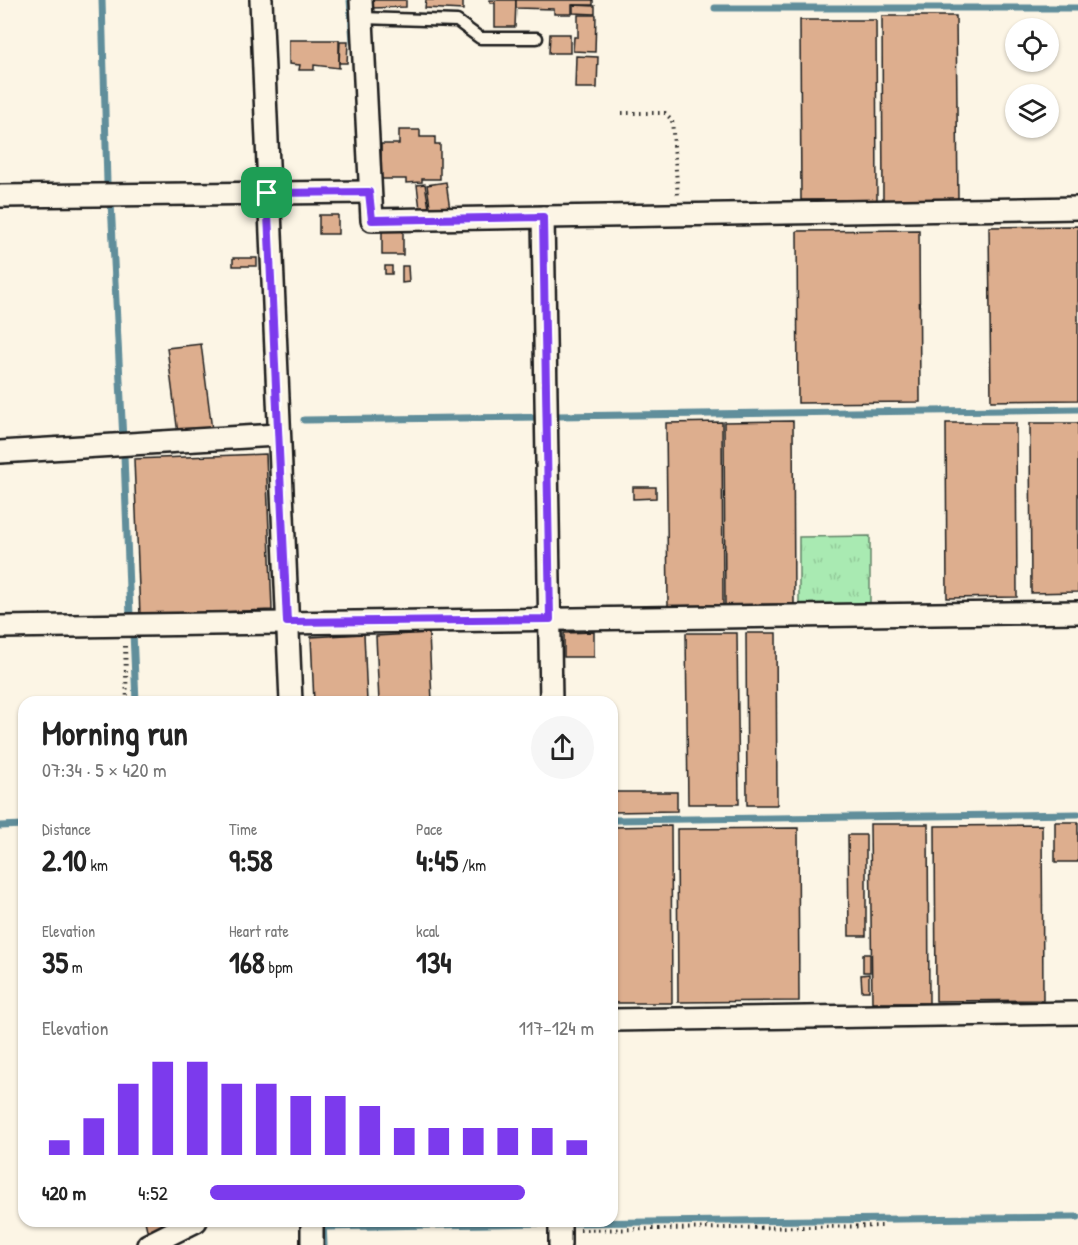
<!DOCTYPE html>
<meta charset="utf-8">
<style>
body{margin:0;font-family:"Patrick Hand",sans-serif;background:#f6f6f6;color:#222;height:100vh;display:flex;flex-direction:column;font-size:22px;white-space:nowrap}
*{box-sizing:border-box;margin:0}
p{font-size:20px;color:#767676}
.icon{flex:none;width:33px;height:33px;fill:none;stroke:currentColor;stroke-width:2;stroke-linecap:round;stroke-linejoin:round}
.map{position:relative;flex:1;overflow:hidden}
.details{position:absolute;left:18px;top:696px;width:600px;height:531px;display:flex;flex-direction:column;background:#fff;border-radius:18px;box-shadow:0 2px 4px #0004}
.details>*{flex:none}
.buttons{position:absolute;left:1005px;top:18px;display:grid;gap:12px}
.buttons a{display:grid;place-items:center;width:54px;height:54px;border-radius:50%;background:#fff;box-shadow:0 2px 4px #0004;font-size:30px}
.pin{position:absolute;display:grid;place-items:center;width:51px;height:51px;color:#fff;margin:-26px;border-radius:12px;box-shadow:0 3px 9px #0006}
.round{display:grid;place-items:center;flex:none;width:63px;height:63px;border-radius:32px;background:#f6f6f6}
.head{display:flex;align-items:center;justify-content:space-between;height:102px;padding:0 24px}
h1{font-size:33px;font-weight:700;line-height:45px}
.figures{display:grid;grid-template-columns:repeat(3,1fr);gap:9px;height:102px;padding:6px 24px}
.figures div{display:grid;align-content:center}
.figures b{font-size:30px;font-weight:700}
.figures small{font-size:16px;font-weight:400}
.figures p{font-size:16px}
.chart{height:168px;padding:12px 24px}
.chart p{display:flex;justify-content:space-between}
.chart svg{width:100%;height:108px;margin-top:6px;stroke:#7c3aed;stroke-width:6}
ul{padding:0 24px;list-style:none;font-size:20px}
li{display:grid;grid-template-columns:96px 72px 1fr;align-items:center;height:45px}
li i{height:15px;border-radius:8px;background:#7c3aed}
.map>svg:first-child{display:block}
.grass{fill:url(#grass-tufts);stroke:#628367;stroke-width:1.5}
.lines{fill:none;stroke-linecap:round;stroke-linejoin:round}
.stream{stroke:#618e9b;stroke-width:7}
.building{fill:#ddae8e;stroke:#1c1c1c;stroke-width:1.5}
.lane-casing{stroke:#1c1c1c;stroke-width:15}
.street-casing{stroke:#1c1c1c;stroke-width:26}
.path{stroke:#1c1c1c;stroke-width:4;stroke-dasharray:1.5 4.5;stroke-linecap:butt}
.lane{stroke:#fcf5e5;stroke-width:10}
.street{stroke:#fcf5e5;stroke-width:21}
.route-casing{stroke:#fff;stroke-width:12}
.route{stroke:#7c3aed;stroke-width:8}
</style>
<div class="map">
<svg width="1078" height="1245" viewBox="0 0 1078 1245">
<defs>
<pattern id="grass-tufts" width="24" height="20" patternUnits="userSpaceOnUse" patternTransform="scale(1.5)"><rect width="24" height="20" fill="#a9eab2"/><path d="M3 7l-1-3M5 7V3M7 7l1-3M15 17l-1-3M17 17v-4M19 17l1-3" fill="none" stroke="#91c898"/></pattern>
</defs>
<rect width="100%" height="100%" fill="#fcf5e5"/>
<filter id="ink" filterUnits="userSpaceOnUse"><feTurbulence type="fractalNoise" baseFrequency=".0167" numOctaves="2"/><feDisplacementMap in="SourceGraphic" scale="12" xChannelSelector="R" yChannelSelector="G"/><feConvolveMatrix kernelMatrix="1 2 1 2 8 2 1 2 1" color-interpolation-filters="sRGB"/></filter>
<g filter="url(#ink)">
<path class="grass" d="M 870,536 L 870,608 L 799,609 L 799,537 Z"/>
<g class="lines">
<g class="stream">
<path d="M 102,0 L 107,183"/>
<path d="M 350,0 L 353,42"/>
<path d="M 715,8 L 1078,8"/>
<path d="M 111,202 L 123,440"/>
<path d="M 557,416 L 1078,409"/>
<path d="M 304,420 L 539,417"/>
<path d="M 124,455 L 130,616"/>
<path d="M 133,632 L 136,702"/>
<path d="M 612,820 L 1078,814"/>
<path d="M 0,826 L 24,825"/>
<path d="M 323,1221 L 324,1245"/>
<path d="M 568,1223 L 1078,1217"/>
<path d="M 323,1227 L 548,1223"/>
</g>
</g>
<g class="building">
<path d="M 371,0 L 406,0 L 406,7 L 371,8 Z"/>
<path d="M 426,0 L 463,0 L 463,10 L 425,8 Z"/>
<path d="M 490,0 L 516,0 L 515,27 L 495,27 L 495,3 L 490,3 Z"/>
<path d="M 516,0 L 593,0 L 593,5 L 572,5 L 572,14 L 554,14 L 554,9 L 516,8 Z"/>
<path d="M 573,5 L 595,6 L 595,14 L 573,13 Z"/>
<path d="M 578,15 L 596,15 L 595,52 L 573,51 L 574,37 L 578,37 Z"/>
<path d="M 882,16 L 956,16 L 958,199 L 883,200 Z"/>
<path d="M 800,20 L 876,20 L 877,200 L 801,200 Z"/>
<path d="M 550,34 L 570,34 L 570,53 L 549,53 Z"/>
<path d="M 289,40 L 339,40 L 339,68 L 314,65 L 314,70 L 299,70 L 300,65 L 289,64 Z"/>
<path d="M 340,42 L 348,42 L 347,63 L 339,63 Z"/>
<path d="M 576,56 L 598,57 L 597,88 L 575,88 Z"/>
<path d="M 399,130 L 420,130 L 420,137 L 435,137 L 435,144 L 440,144 L 440,179 L 422,179 L 422,182 L 406,183 L 406,179 L 381,179 L 381,144 L 399,144 Z"/>
<path d="M 446,182 L 450,210 L 431,213 L 427,185 Z"/>
<path d="M 425,184 L 429,208 L 420,209 L 417,185 Z"/>
<rect x="319" y="215" width="19" height="19"/>
<path d="M 403,226 L 403,255 L 382,255 L 382,227 Z"/>
<path d="M 1078,226 L 1078,400 L 991,401 L 989,227 Z"/>
<path d="M 919,230 L 920,402 L 798,403 L 797,231 Z"/>
<rect x="233" y="258" width="24" height="8"/>
<rect x="385" y="266" width="7" height="8"/>
<path d="M 402,266 L 408,266 L 409,282 L 402,283 Z"/>
<path d="M 201,344 L 212,430 L 178,434 L 167,348 Z"/>
<path d="M 793,421 L 794,604 L 725,605 L 724,422 Z"/>
<path d="M 722,422 L 723,605 L 668,606 L 666,423 Z"/>
<path d="M 946,423 L 1016,423 L 1017,597 L 947,598 Z"/>
<path d="M 1030,423 L 1078,423 L 1078,592 L 1031,593 Z"/>
<path d="M 266,454 L 272,610 L 140,615 L 134,459 Z"/>
<path d="M 633,487 L 656,487 L 656,498 L 633,499 Z"/>
<path d="M 594,632 L 594,657 L 564,657 L 564,633 Z"/>
<path d="M 429,633 L 432,702 L 379,702 L 376,636 Z"/>
<path d="M 686,633 L 737,633 L 739,804 L 688,804 Z"/>
<path d="M 746,633 L 776,633 L 777,805 L 747,805 Z"/>
<path d="M 364,634 L 367,702 L 314,702 L 311,637 Z"/>
<path d="M 612,792 L 677,792 L 677,811 L 612,812 Z"/>
<rect x="1055" y="822" width="23" height="40"/>
<path d="M 870,824 L 928,824 L 929,1003 L 872,1003 Z"/>
<path d="M 1042,825 L 1043,1000 L 936,1001 L 935,826 Z"/>
<path d="M 671,826 L 672,1003 L 612,1003 L 612,827 Z"/>
<path d="M 798,828 L 799,1001 L 678,1002 L 677,829 Z"/>
<path d="M 848,835 L 866,835 L 866,936 L 849,936 Z"/>
<rect x="863" y="954" width="7" height="18"/>
<path d="M 869,974 L 869,991 L 862,991 L 861,975 Z"/>
<path d="M 145,1221 L 161,1221 L 164,1230 L 148,1234 Z"/>
</g>
<g class="lines">
<defs>
<path id="lane" d="M 362,18 L 457,21 L 480,38 L 537,38"/>
<g id="street">
<path d="M 261,0 L 291,702"/>
<path d="M 361,0 L 372,220 L 1078,208"/>
<path d="M 0,196 L 369,192"/>
<path d="M 543,217 L 551,702"/>
<path d="M 0,452 L 277,435"/>
<path d="M 0,627 L 1078,612"/>
<path d="M 612,1020 L 1078,1013"/>
<path d="M 560,1221 L 560,1245"/>
<path d="M 148,1245 L 196,1221"/>
<path d="M 312,1245 L 312,1221"/>
</g>
</defs>
<use href="#lane" class="lane-casing"/>
<use href="#street" class="street-casing"/>
<g class="path">
<path d="M 622,113 L 665,113 L 672,120 L 678,196"/>
<path d="M 125,646 L 127,702"/>
<path d="M 580,1230 L 885,1226"/>
</g>
<use href="#lane" class="lane"/>
<use href="#street" class="street"/>
</g>
</g>
<g class="lines" filter="url(#ink)">
<defs>
<path id="route" d="M 369,192 L 372,220 L 543,217 L 550,619 L 287,622 L 267,193 Z"/>
</defs>
<use href="#route" class="route-casing"/>
<use href="#route" class="route"/>
</g>
</svg>
<div class="buttons">
<a><svg class="icon" aria-label="locate" viewBox="0 0 24 24"><circle cx="12" cy="12" r="6"/><path d="M12 2v4M12 18v4M2 12h4M18 12h4"/></svg></a>
<a><svg class="icon" aria-label="layers" viewBox="0 0 24 24"><path d="M12 4l9 5-9 5-9-5zM3 14l9 5 9-5"/></svg></a>
</div>
<div class="pin" style="left:267px;top:193px;background:#1e9e55"><svg class="icon" aria-label="arrive" viewBox="0 0 24 24"><path d="M6 21V4h12l-3 4 3 4H6"/></svg></div>
<section class="details">
<div class="head"><div><h1>Morning run</h1><p>07:34 · 5 × 420 m</p></div><a class="round"><svg class="icon" aria-label="share" viewBox="0 0 24 24"><path d="M12 15V3M7 8l5-5 5 5M5 13v7h14v-7"/></svg></a></div>
<div class="figures">
<div><p>Distance</p><b>2.10<small> km</small></b></div>
<div><p>Time</p><b>9:58</b></div>
<div><p>Pace</p><b>4:45<small> /km</small></b></div>
</div>
<div class="figures">
<div><p>Elevation</p><b>35<small> m</small></b></div>
<div><p>Heart rate</p><b>168<small> bpm</small></b></div>
<div><p>kcal</p><b>134</b></div>
</div>
<div class="chart"><p><span>Elevation</span>117–124 m</p>
<svg viewBox="0 0 160 44" preserveAspectRatio="none"><path d="M5 44V38M15 44V29M25 44V15M35 44V6M45 44V6M55 44V15M65 44V15M75 44V20M85 44V20M95 44V24M105 44V33M115 44V33M125 44V33M135 44V33M145 44V33M155 44V38"/></svg>
</div>
<ul>
<li><b>420 m</b>4:52<i style="width:82%"></i></li>
</ul>
</section>
</div>
